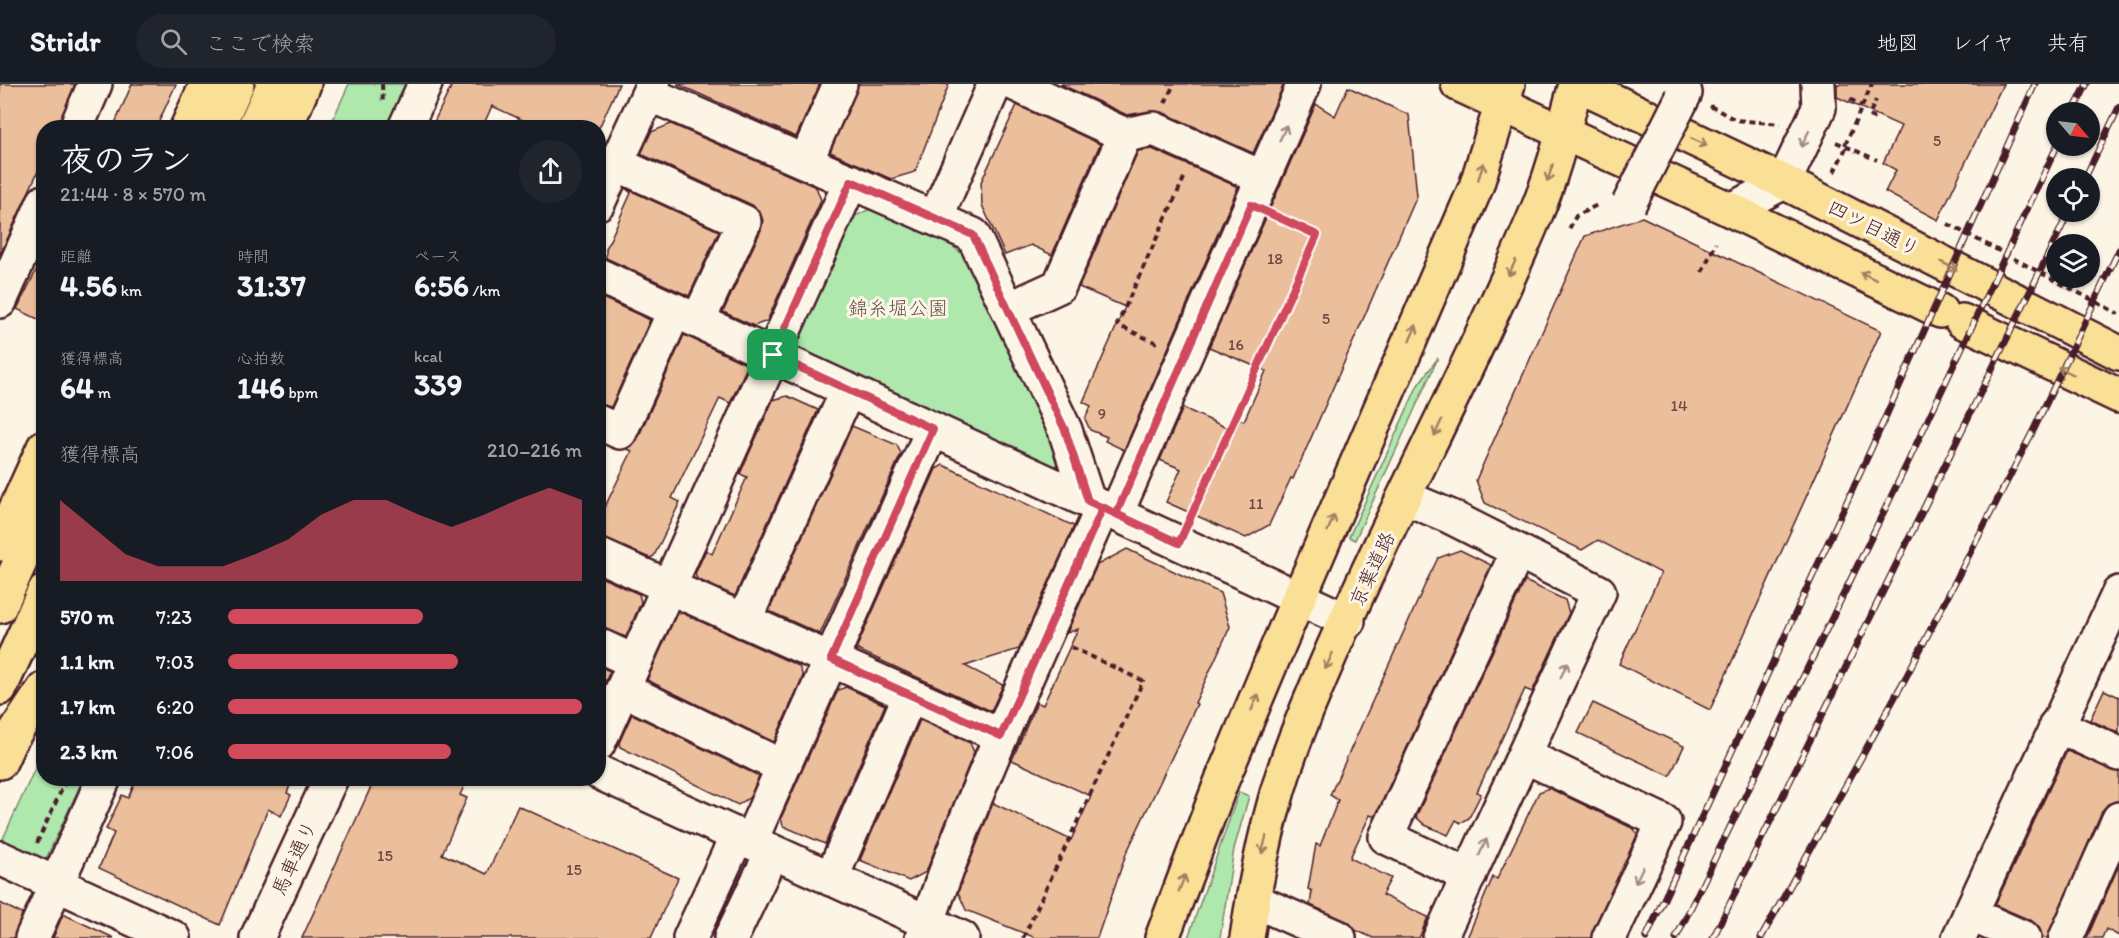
<!DOCTYPE html>
<html lang="ja">
<meta charset="utf-8">
<style>
body{margin:0;font-family:Itim,"Klee One",sans-serif;background:#20242c;color:#f1f3f6;height:100vh;display:flex;flex-direction:column;font-size:22px;white-space:nowrap}
*{box-sizing:border-box;margin:0}
p{font-size:20px;color:#9ea1a6}
.icon{flex:none;width:33px;height:33px;fill:none;stroke:currentColor;stroke-width:2;stroke-linecap:round;stroke-linejoin:round}
.map{position:relative;flex:1;overflow:hidden}
.side{position:absolute;left:36px;top:36px;width:570px;height:666px;display:flex;flex-direction:column;background:#171b24;border-radius:24px;box-shadow:0 2px 4px #0004}
.side>*{flex:none}
.needle{width:39px;rotate:118deg}
.buttons{position:absolute;left:2046px;top:18px;display:grid;gap:12px}
.buttons a{display:grid;place-items:center;width:54px;height:54px;border-radius:50%;background:#171b24;box-shadow:0 2px 4px #0004;font-size:30px}
.pin{position:absolute;display:grid;place-items:center;width:51px;height:51px;color:#fff;margin:-26px;border-radius:12px;box-shadow:0 3px 9px #0006}
.round{display:grid;place-items:center;flex:none;width:63px;height:63px;border-radius:32px;background:#20242c}
.overview{display:flex;align-items:center;justify-content:space-between;height:102px;padding:0 24px}
h1{font-size:33px;font-weight:700;line-height:45px}
.figures{display:grid;grid-template-columns:repeat(3,1fr);gap:9px;height:102px;padding:6px 24px}
.figures div{display:grid;align-content:center}
.figures b{font-size:30px;font-weight:700}
.figures small{font-size:16px;font-weight:400}
.figures p{font-size:16px}
.chart{height:168px;padding:12px 24px}
.chart p{display:flex;justify-content:space-between}
.chart svg{width:100%;height:108px;margin-top:6px;fill:#d1495b;opacity:.7}
ul{padding:0 24px;list-style:none;font-size:20px}
li{display:grid;grid-template-columns:96px 72px 1fr;align-items:center;height:45px}
li i{height:15px;border-radius:8px;background:#d1495b}
header{display:flex;align-items:center;gap:36px;box-sizing:border-box;height:84px;padding:0 30px;background:#171b24;border-bottom:2px solid #363941}
header strong{font-size:28px}
nav{display:flex;gap:33px;margin-inline-start:auto;font-size:21px}
.search{width:420px;height:54px;background:#20242c;display:flex;align-items:center;gap:15px;box-sizing:border-box;padding:0 21px;border-radius:33px;color:#9ea1a6;font-size:22px}
.map>svg:first-child{display:block}
.green{fill:#afe8ad;stroke:#7c846c;stroke-width:1.5}
.building{fill:#ebbf9b;stroke:#4a1f2b;stroke-width:1.5}
.lines{fill:none;stroke-linecap:round;stroke-linejoin:round}
.minor-casing{stroke:#4a1f2b;stroke-width:38}
.major-casing{stroke:#4a1f2b;stroke-width:38}
.highway-casing{stroke:#4a1f2b;stroke-width:38}
.path{stroke:#4a1f2b;stroke-width:4;stroke-dasharray:6 4.5;stroke-linecap:butt}
.minor{stroke:#fcf5e5;stroke-width:33}
.major{stroke:#fadf96;stroke-width:33}
.highway{stroke:#fadf96;stroke-width:33}
.rail-casing{stroke:#4a1f2b;stroke-width:7}
.rail{stroke:#fcf5e5;stroke-width:4.5;stroke-dasharray:14;stroke-linecap:butt}
.minor-bridge-casing{stroke:#4a1f2b;stroke-width:38;stroke-linecap:butt}
.minor-bridge{stroke:#fcf5e5;stroke-width:33}
.oneway{stroke:#a38a88}
.oneway2{stroke:#a27f60}
.route-casing{stroke:#fff;stroke-width:12}
.route{stroke:#d1495b;stroke-width:8}
.labels{text-anchor:middle;dominant-baseline:central;stroke-width:6;stroke-linejoin:round;paint-order:stroke}
.number-label{font-size:16px;fill:#724747}
.street-label{font-size:20px;fill:#4a1f2b;stroke:#fcf5e5}
.park-label{font-size:20px;fill:#63514c;stroke:#fcf5e5}
</style>
<header>
<strong>Stridr</strong>
<div class="search"><svg class="icon" aria-label="search" viewBox="0 0 24 24"><circle cx="10" cy="10" r="6"/><path d="M15 15l6 6"/></svg>ここで検索</div>
<nav><a>地図</a><a>レイヤ</a><a>共有</a></nav>
</header>
<div class="map">
<svg width="2119" height="854" viewBox="0 0 2119 854">
<rect width="100%" height="100%" fill="#fcf5e5"/>
<filter id="ink" filterUnits="userSpaceOnUse"><feTurbulence type="fractalNoise" baseFrequency=".0167" numOctaves="2"/><feDisplacementMap in="SourceGraphic" scale="12" xChannelSelector="R" yChannelSelector="G"/><feConvolveMatrix kernelMatrix="1 2 1 2 8 2 1 2 1" color-interpolation-filters="sRGB"/></filter>
<g filter="url(#ink)">
<g class="green">
<path d="M 349,0 L 408,0 L 389,43 L 329,44 Z"/>
<path d="M 872,124 L 950,160 L 968,175 L 1067,390 L 793,262 L 853,133 Z"/>
<path d="M 1438,274 L 1355,456 L 1349,453 L 1418,301 Z"/>
<path d="M 43,667 L 44,694 L 83,695 L 45,777 L 1,759 Z"/>
<path d="M 1239,708 L 1249,712 L 1234,765 L 1220,854 L 1188,854 Z"/>
</g>
<g class="building">
<path d="M 0,0 L 75,0 L 58,44 L 44,44 L 44,74 L 0,171 Z"/>
<path d="M 132,0 L 176,0 L 156,44 L 113,44 Z"/>
<path d="M 445,0 L 619,0 L 599,44 L 540,44 L 492,22 L 482,44 L 431,44 L 451,3 Z"/>
<path d="M 677,0 L 820,0 L 796,53 Z"/>
<path d="M 858,0 L 949,0 L 915,88 L 891,95 L 830,68 Z"/>
<path d="M 1060,0 L 1284,0 L 1253,69 L 1162,28 L 1150,27 L 1127,31 Z"/>
<path d="M 1837,0 L 2003,0 L 1938,136 L 1885,108 L 1896,86 L 1883,79 L 1901,42 L 1837,13 Z"/>
<path d="M 1348,3 L 1409,31 L 1417,112 L 1293,395 L 1291,394 L 1269,441 L 1246,454 L 1166,418 L 1181,385 L 1160,376 L 1183,324 L 1234,347 L 1240,335 L 1244,337 L 1266,287 L 1209,263 L 1316,20 L 1335,32 Z"/>
<path d="M 1017,21 L 1100,60 L 1052,171 L 1031,161 L 1005,171 L 982,121 L 981,98 Z"/>
<path d="M 671,40 L 816,103 L 821,116 L 767,237 L 754,242 L 723,228 L 761,146 L 763,137 L 760,128 L 752,121 L 641,70 L 651,48 Z"/>
<path d="M 1152,65 L 1238,103 L 1124,366 L 1105,357 L 1107,353 L 1090,346 L 1085,335 L 1091,322 L 1083,318 L 1125,223 L 1079,203 L 1138,67 Z"/>
<path d="M 625,104 L 719,147 L 689,212 L 606,174 L 606,165 L 631,109 Z"/>
<path d="M 1642,133 L 1881,247 L 1710,626 L 1619,580 L 1661,489 L 1598,456 L 1582,466 L 1485,419 L 1476,396 L 1585,152 Z"/>
<path d="M 44,171 L 44,238 L 17,225 Z"/>
<path d="M 598,212 L 650,236 L 611,323 L 598,320 Z"/>
<path d="M 684,251 L 746,280 L 747,283 L 730,319 L 720,314 L 672,414 L 680,418 L 654,472 L 650,474 L 598,453 L 598,437 L 632,367 L 627,365 L 637,356 Z"/>
<path d="M 787,312 L 818,326 L 735,512 L 697,495 L 695,490 L 706,466 L 712,470 L 747,393 L 740,390 L 773,316 Z"/>
<path d="M 852,342 L 897,361 L 901,370 L 820,550 L 769,527 Z"/>
<path d="M 943,381 L 1074,442 L 1019,565 L 965,582 L 1003,601 L 991,627 L 856,565 L 936,385 Z"/>
<path d="M 1127,465 L 1220,509 L 1230,543 L 1195,619 L 1197,620 L 1126,770 L 1097,854 L 1036,854 L 966,826 L 958,808 L 993,719 L 1071,756 L 1091,712 L 1012,676 L 1037,618 L 1043,621 L 1078,545 L 1067,549 L 1097,481 Z"/>
<path d="M 1460,466 L 1491,481 L 1375,733 L 1370,731 L 1350,774 L 1391,794 L 1382,811 L 1428,833 L 1419,854 L 1373,854 L 1355,846 L 1347,837 L 1310,821 L 1312,807 L 1308,805 L 1316,760 L 1320,762 L 1338,716 L 1330,711 L 1428,494 L 1438,474 Z"/>
<path d="M 598,492 L 639,510 L 641,518 L 626,553 L 598,543 Z"/>
<path d="M 1525,497 L 1565,516 L 1569,529 L 1532,608 L 1525,605 L 1477,708 L 1481,710 L 1469,734 L 1461,739 L 1456,736 L 1448,751 L 1425,741 L 1416,733 Z"/>
<path d="M 682,529 L 799,582 L 803,592 L 774,658 L 647,596 L 676,531 Z"/>
<path d="M 598,582 L 610,587 L 601,607 L 598,598 Z"/>
<path d="M 846,603 L 885,621 L 825,760 L 783,742 L 781,734 L 838,606 Z"/>
<path d="M 2104,606 L 2119,613 L 2119,649 L 2090,636 Z"/>
<path d="M 1593,619 L 1684,662 L 1670,692 L 1578,649 Z"/>
<path d="M 632,630 L 759,692 L 750,713 L 738,721 L 620,663 L 619,659 Z"/>
<path d="M 920,636 L 970,659 L 974,668 L 926,788 L 909,797 L 860,776 Z"/>
<path d="M 2067,667 L 2119,688 L 2119,717 L 2108,720 L 2102,727 L 2048,854 L 2042,854 L 2039,843 L 2032,837 L 1995,821 Z"/>
<path d="M 137,694 L 293,694 L 287,709 L 291,711 L 281,732 L 268,725 L 220,841 L 99,784 L 114,749 L 106,745 L 122,711 L 128,714 Z"/>
<path d="M 375,694 L 468,694 L 460,711 L 467,714 L 442,770 L 487,790 L 518,722 L 678,794 L 651,854 L 302,854 Z"/>
<path d="M 1549,704 L 1634,745 L 1637,751 L 1591,854 L 1467,854 L 1493,793 L 1497,795 L 1539,708 Z"/>
<path d="M 2119,781 L 2119,852 L 2106,845 L 2102,854 L 2087,854 Z"/>
<path d="M 0,819 L 22,830 L 14,854 L 0,854 Z"/>
<path d="M 63,830 L 114,854 L 53,854 Z"/>
</g>
<g class="lines">
<defs>
<g id="minor">
<path d="M 1015,0 L 1125,51"/>
<path d="M 649,10 L 973,151 L 1065,346 L 1088,417"/>
<path d="M 76,44 L 95,0"/>
<path d="M 405,44 L 425,0"/>
<path d="M 806,77 L 840,0"/>
<path d="M 617,80 L 744,138 L 698,237"/>
<path d="M 598,119 L 653,0"/>
<path d="M 1731,126 L 1784,98 L 1819,24 L 1818,0"/>
<path d="M 936,133 L 995,0"/>
<path d="M 598,191 L 1348,537"/>
<path d="M 0,217 L 44,118"/>
<path d="M 1009,225 L 1059,202 L 1125,51 L 1154,45 L 1263,94"/>
<path d="M 598,338 L 620,348 L 675,226"/>
<path d="M 1406,414 L 1449,432 L 1599,508 L 1440,854"/>
<path d="M 1116,430 L 1304,0"/>
<path d="M 598,471 L 1001,652"/>
<path d="M 744,537 L 848,306"/>
<path d="M 598,561 L 635,578"/>
<path d="M 623,605 L 783,683"/>
<path d="M 2056,641 L 2119,670"/>
<path d="M 598,660 L 851,97"/>
<path d="M 1525,672 L 1664,738 L 1609,854"/>
<path d="M 598,688 L 962,854"/>
<path d="M 750,758 L 933,345"/>
<path d="M 0,774 L 174,854"/>
<path d="M 1469,792 L 1386,753 L 1518,467"/>
<path d="M 831,795 L 910,611"/>
<path d="M 1253,816 L 1339,854"/>
<path d="M 1970,830 L 2024,854"/>
<path d="M 32,854 L 104,694"/>
<path d="M 257,854 L 331,694"/>
<path d="M 690,854 L 737,752"/>
<path d="M 731,854 L 772,768"/>
<path d="M 922,854 C 973,707 1039,565 1103,423"/>
<path d="M 1959,854 L 2119,509"/>
<path d="M 2066,854 L 2119,735"/>
</g>
<g id="major">
<path d="M 1458,0 L 1731,126 L 1940,227"/>
<path d="M 1578,0 L 1784,98 L 2119,269"/>
<path d="M 1962,237 L 2119,312"/>
</g>
<g id="highway">
<path d="M 187,44 L 207,0"/>
<path d="M 217,44 L 237,0"/>
<path d="M 254,44 L 274,0"/>
<path d="M 285,44 L 304,0"/>
<path d="M 0,460 L 44,363"/>
<path d="M 0,522 L 44,426"/>
<path d="M 0,604 L 44,508"/>
<path d="M 0,678 L 10,656 L 44,605"/>
<path d="M 1162,854 L 1222,696 L 1279,560 L 1476,103 L 1508,0"/>
<path d="M 1247,854 C 1257,786 1271,717 1296,653 C 1366,475 1461,308 1535,132 C 1553,90 1564,44 1576,0"/>
</g>
</defs>
<use href="#minor" class="minor-casing"/>
<use href="#major" class="major-casing"/>
<use href="#highway" class="highway-casing"/>
<g class="path">
<path d="M 382,0 L 383,20"/>
<path d="M 1850,15 L 1862,22"/>
<path d="M 1165,19 L 1174,0"/>
<path d="M 1710,22 L 1736,36 L 1780,40"/>
<path d="M 1875,35 L 1869,31 L 1876,16"/>
<path d="M 1836,58 L 1877,76"/>
<path d="M 1845,61 L 1872,0"/>
<path d="M 1834,88 L 1847,62"/>
<path d="M 1948,140 L 2119,230"/>
<path d="M 1569,145 L 1576,132 L 1599,120"/>
<path d="M 1702,188 L 1716,159"/>
<path d="M 1157,259 L 1117,241 L 1185,92"/>
<path d="M 1191,432 L 1317,151 L 1277,132"/>
<path d="M 37,759 L 67,694"/>
<path d="M 1023,854 L 1143,597 L 1071,563"/>
</g>
<use href="#minor" class="minor"/>
<use href="#major" class="major"/>
<use href="#highway" class="highway"/>
<defs>
<g id="rail">
<path d="M 2073,28 L 2087,0"/>
<path d="M 2085,94 L 2119,23"/>
<path d="M 1646,854 L 1872,363 L 2035,0"/>
<path d="M 1676,854 L 1907,380 L 2057,62"/>
<path d="M 1713,854 L 2069,128"/>
<path d="M 1761,854 L 1906,593 L 2034,345 L 2119,166"/>
</g>
</defs>
<use href="#rail" class="rail-casing"/>
<use href="#rail" class="rail"/>
<defs>
<path id="minor-bridge" d="M 1629,120 L 1685,9 L 1682,0"/>
</defs>
<use href="#minor-bridge" class="minor-bridge-casing"/>
<use href="#minor-bridge" class="minor-bridge"/>
</g>
<defs><path id="oneway-shaft" d="M-6 0H5M1.5-3L5.5 0L1.5 3" fill="none" stroke-width="1.6" stroke-linecap="round" stroke-linejoin="round" transform="scale(1.5)"/></defs>
<g class="oneway">
<use href="#oneway-shaft" transform="translate(1283 49) rotate(-66)"/>
<use href="#oneway-shaft" transform="translate(1805 55) rotate(116)"/>
<use href="#oneway-shaft" transform="translate(1564 586) rotate(-66)"/>
<use href="#oneway-shaft" transform="translate(1483 763) rotate(-65)"/>
<use href="#oneway-shaft" transform="translate(1639 791) rotate(116)"/>
</g>
<g class="oneway2">
<use href="#oneway-shaft" transform="translate(1699 58) rotate(25)"/>
<use href="#oneway-shaft" transform="translate(1481 87) rotate(-72)"/>
<use href="#oneway-shaft" transform="translate(1550 89) rotate(108)"/>
<use href="#oneway-shaft" transform="translate(1949 182) rotate(27)"/>
<use href="#oneway-shaft" transform="translate(1512 184) rotate(115)"/>
<use href="#oneway-shaft" transform="translate(1868 192) rotate(-154)"/>
<use href="#oneway-shaft" transform="translate(1413 249) rotate(-67)"/>
<use href="#oneway-shaft" transform="translate(2066 287) rotate(-154)"/>
<use href="#oneway-shaft" transform="translate(1438 344) rotate(115)"/>
<use href="#oneway-shaft" transform="translate(1331 439) rotate(-67)"/>
<use href="#oneway-shaft" transform="translate(1329 577) rotate(114)"/>
<use href="#oneway-shaft" transform="translate(1255 618) rotate(-67)"/>
<use href="#oneway-shaft" transform="translate(1264 761) rotate(104)"/>
<use href="#oneway-shaft" transform="translate(1182 799) rotate(-69)"/>
</g>
</g>
<g class="lines" filter="url(#ink)">
<defs>
<path id="route" d="M 773,271 L 933,345 L 831,575 L 1001,652 L 1103,423 L 1116,430 L 1251,121 L 1317,151 L 1179,459 C 1149,445 1119,431 1088,417 L 1065,346 L 973,151 L 851,97 L 773,271"/>
</defs>
<use href="#route" class="route-casing"/>
<use href="#route" class="route"/>
</g>
<g class="labels">
<g class="number-label">
<text x="1937" y="56">5</text>
<text x="1275" y="174">18</text>
<text x="1326" y="234">5</text>
<text x="1236" y="260">16</text>
<text x="1679" y="321">14</text>
<text x="1102" y="329">9</text>
<text x="1256" y="419">11</text>
<text x="385" y="771">15</text>
<text x="574" y="785">15</text>
</g>
<g class="street-label">
<text transform="translate(1874 144) rotate(27)">四ツ目通り</text>
<text transform="translate(1372 485) rotate(-65)">京葉道路</text>
<text transform="translate(294 774) rotate(-65)">馬車通り</text>
</g>
<g class="park-label">
<text x="898" y="224">錦糸堀公園</text>
</g>
</g>
</svg>
<div class="buttons">
<a><svg class="needle" viewBox="-14 -14 28 28"><path d="M0-13l5 13h-10z" fill="#e53935"/><path d="M0 13l5-13h-10z" fill="#9ea1a6"/></svg></a>
<a><svg class="icon" aria-label="locate" viewBox="0 0 24 24"><circle cx="12" cy="12" r="6"/><path d="M12 2v4M12 18v4M2 12h4M18 12h4"/></svg></a>
<a><svg class="icon" aria-label="layers" viewBox="0 0 24 24"><path d="M12 4l9 5-9 5-9-5zM3 14l9 5 9-5"/></svg></a>
</div>
<div class="pin" style="left:773px;top:271px;background:#1e9e55"><svg class="icon" aria-label="arrive" viewBox="0 0 24 24"><path d="M6 21V4h12l-3 4 3 4H6"/></svg></div>
<section class="side">
<div class="overview"><div><h1>夜のラン</h1><p>21:44 · 8 × 570 m</p></div><a class="round"><svg class="icon" aria-label="share" viewBox="0 0 24 24"><path d="M12 15V3M7 8l5-5 5 5M5 13v7h14v-7"/></svg></a></div>
<div class="figures">
<div><p>距離</p><b>4.56<small> km</small></b></div>
<div><p>時間</p><b>31:37</b></div>
<div><p>ペース</p><b>6:56<small> /km</small></b></div>
</div>
<div class="figures">
<div><p>獲得標高</p><b>64<small> m</small></b></div>
<div><p>心拍数</p><b>146<small> bpm</small></b></div>
<div><p>kcal</p><b>339</b></div>
</div>
<div class="chart"><p><span>獲得標高</span>210–216 m</p>
<svg viewBox="0 0 160 44" preserveAspectRatio="none"><path d="M0 44V11L10 22L20 33L30 38L40 38L50 38L60 33L70 27L80 17L90 11L100 11L110 17L120 22L130 17L140 11L150 6L160 11V44z"/></svg>
</div>
<ul>
<li><b>570 m</b>7:23<i style="width:55%"></i></li>
<li><b>1.1 km</b>7:03<i style="width:65%"></i></li>
<li><b>1.7 km</b>6:20<i style="width:100%"></i></li>
<li><b>2.3 km</b>7:06<i style="width:63%"></i></li>
</ul>
</section>
</div>
